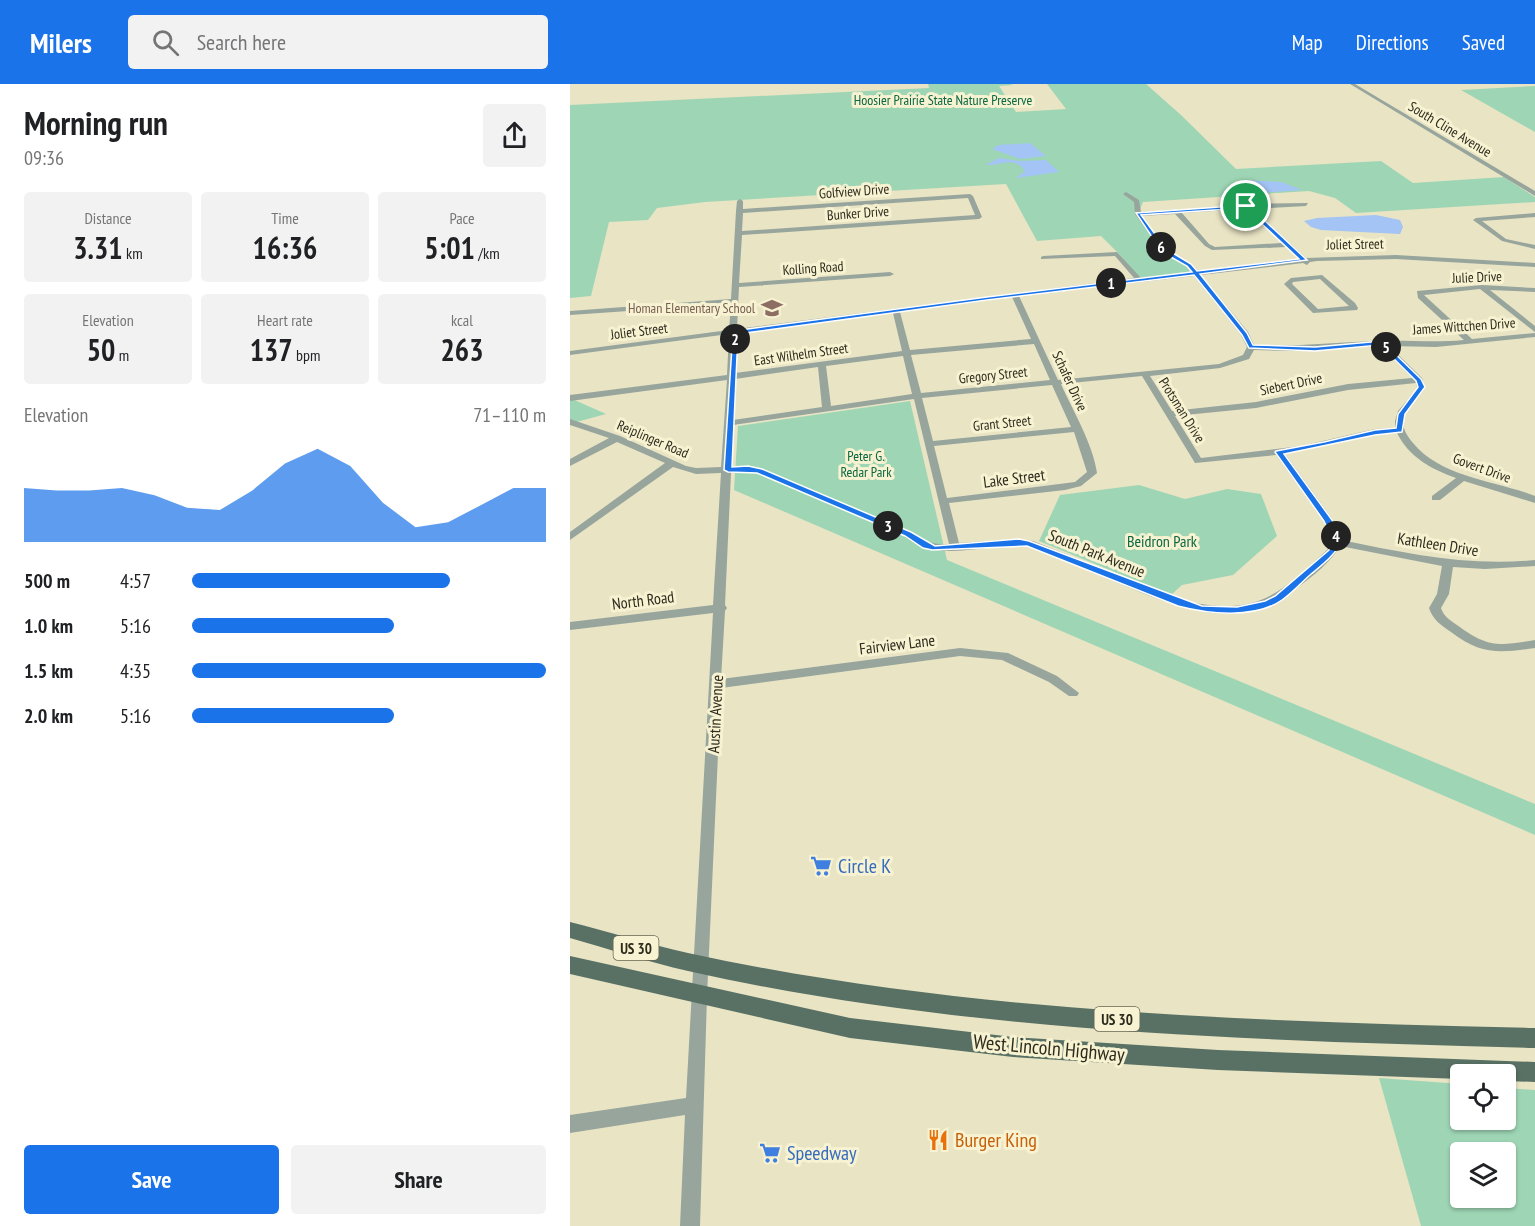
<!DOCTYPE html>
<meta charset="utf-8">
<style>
body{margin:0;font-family:"PT Sans Narrow",sans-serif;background:#f2f2f2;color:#202124;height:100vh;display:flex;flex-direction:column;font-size:22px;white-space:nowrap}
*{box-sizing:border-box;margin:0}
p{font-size:20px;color:#757577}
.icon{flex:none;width:33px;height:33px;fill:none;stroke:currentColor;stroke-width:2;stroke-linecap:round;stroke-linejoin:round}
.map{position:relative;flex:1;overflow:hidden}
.sheet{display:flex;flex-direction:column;background:#fff;width:570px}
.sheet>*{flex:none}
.fabs{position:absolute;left:880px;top:980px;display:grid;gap:12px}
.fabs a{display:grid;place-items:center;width:66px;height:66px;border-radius:6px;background:#fff;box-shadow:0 2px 4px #0004;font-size:30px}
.pin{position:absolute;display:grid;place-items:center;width:51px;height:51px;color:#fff;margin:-26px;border:3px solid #fff;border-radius:50%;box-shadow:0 2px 6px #0007}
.km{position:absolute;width:30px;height:30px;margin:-15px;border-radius:50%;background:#222;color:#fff;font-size:16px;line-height:30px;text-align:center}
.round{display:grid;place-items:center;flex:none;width:63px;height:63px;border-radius:6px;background:#f2f2f2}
.summary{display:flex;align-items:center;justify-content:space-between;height:102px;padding:0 24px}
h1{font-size:33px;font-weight:700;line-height:45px}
.metrics{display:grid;grid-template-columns:repeat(3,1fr);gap:9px;height:102px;padding:6px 24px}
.metrics div{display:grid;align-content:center;border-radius:6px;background:#f2f2f2;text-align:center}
.metrics b{font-size:30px;font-weight:700}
.metrics small{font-size:16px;font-weight:400}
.metrics p{font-size:16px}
.chart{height:168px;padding:12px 24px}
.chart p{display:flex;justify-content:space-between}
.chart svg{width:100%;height:108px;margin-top:6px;fill:#1a73e8;opacity:.7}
.primary-button{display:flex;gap:12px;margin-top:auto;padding:12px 24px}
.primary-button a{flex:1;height:69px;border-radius:6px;background:#1a73e8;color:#fff;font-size:24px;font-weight:700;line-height:69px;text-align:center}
.primary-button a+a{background:#f2f2f2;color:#202124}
ul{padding:0 24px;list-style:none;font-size:20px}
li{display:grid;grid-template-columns:96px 72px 1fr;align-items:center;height:45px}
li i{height:15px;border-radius:8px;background:#1a73e8}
header{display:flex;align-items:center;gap:36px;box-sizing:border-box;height:84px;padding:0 30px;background:#1a73e8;color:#fff}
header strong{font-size:28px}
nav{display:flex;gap:33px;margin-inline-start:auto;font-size:21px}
.search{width:420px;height:54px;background:#f2f2f2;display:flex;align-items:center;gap:15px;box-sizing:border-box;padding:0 21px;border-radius:6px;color:#757577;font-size:22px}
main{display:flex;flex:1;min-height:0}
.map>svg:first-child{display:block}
.green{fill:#9ed6b5;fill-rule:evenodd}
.water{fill:#a3c4f5}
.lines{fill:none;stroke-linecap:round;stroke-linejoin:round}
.minor{fill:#97a59d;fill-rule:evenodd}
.major{fill:#587164;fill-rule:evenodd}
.route{fill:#1a73e8;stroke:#fff;stroke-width:1.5;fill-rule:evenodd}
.labels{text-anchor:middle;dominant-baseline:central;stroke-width:6;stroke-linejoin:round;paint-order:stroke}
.far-park-label{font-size:14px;fill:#096741;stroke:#f7f2d1}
.far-street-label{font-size:14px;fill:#2d2b1e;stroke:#f7f2d1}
.far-education-label{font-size:14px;fill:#785e54;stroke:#f7f2d1;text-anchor:end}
.shield{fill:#f7f2d1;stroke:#6a6754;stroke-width:1.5}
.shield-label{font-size:15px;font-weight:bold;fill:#2d2b1e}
.street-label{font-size:16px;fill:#2d2b1e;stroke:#f7f2d1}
.park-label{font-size:16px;fill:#096741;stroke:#f7f2d1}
.near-shop-label{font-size:20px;fill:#366cbe;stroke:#f7f2d1;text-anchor:start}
.near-street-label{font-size:20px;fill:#2d2b1e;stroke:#f7f2d1}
.near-food-label{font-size:20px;fill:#c56008;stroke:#f7f2d1;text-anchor:start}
</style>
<header>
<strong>Milers</strong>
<div class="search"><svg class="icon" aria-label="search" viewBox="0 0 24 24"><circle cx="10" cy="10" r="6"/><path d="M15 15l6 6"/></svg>Search here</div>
<nav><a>Map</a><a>Directions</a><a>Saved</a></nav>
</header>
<main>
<section class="sheet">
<div class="summary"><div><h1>Morning run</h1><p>09:36</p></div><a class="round"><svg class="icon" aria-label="share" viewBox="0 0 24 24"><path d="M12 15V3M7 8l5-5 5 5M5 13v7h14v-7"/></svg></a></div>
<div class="metrics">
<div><p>Distance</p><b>3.31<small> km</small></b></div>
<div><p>Time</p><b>16:36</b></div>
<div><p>Pace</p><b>5:01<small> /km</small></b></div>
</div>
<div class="metrics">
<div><p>Elevation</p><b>50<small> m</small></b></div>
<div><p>Heart rate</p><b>137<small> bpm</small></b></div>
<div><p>kcal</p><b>263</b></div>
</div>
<div class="chart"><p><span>Elevation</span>71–110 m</p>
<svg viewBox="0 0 160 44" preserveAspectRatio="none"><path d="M0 44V22L10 23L20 23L30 22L40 25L50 30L60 31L70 23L80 12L90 6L100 13L110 28L120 38L130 36L140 29L150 22L160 22V44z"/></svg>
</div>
<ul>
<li><b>500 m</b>4:57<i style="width:73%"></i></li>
<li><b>1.0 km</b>5:16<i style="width:57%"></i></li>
<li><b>1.5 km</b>4:35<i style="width:100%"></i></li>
<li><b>2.0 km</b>5:16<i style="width:57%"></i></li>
</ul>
<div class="primary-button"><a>Save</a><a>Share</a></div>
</section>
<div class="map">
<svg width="965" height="1142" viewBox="0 0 965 1142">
<rect width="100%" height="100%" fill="#e9e4c4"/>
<g class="green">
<path d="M 358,0 L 440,0 L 443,1 L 429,2 L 446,28 L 496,25 L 477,0 L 576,0 L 611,31 L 666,85 L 811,77 L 843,99 L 934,93 L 965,113 L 965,118 L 786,129 L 765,114 L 739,107 L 573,118 L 568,130 L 594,167 L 626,189 L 569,196 L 551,172 L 531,152 L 467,157 L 436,100 L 135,118 L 87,124 L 78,136 L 39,138 L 21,212 L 0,214 L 0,21 L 359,4 Z"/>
<path d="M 965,2 L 965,48 L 891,6 Z"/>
<path d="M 0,314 L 36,330 L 3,339 L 0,338 Z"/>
<path d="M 340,317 L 377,476 L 965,720 L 965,751 L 164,406 L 168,342 Z"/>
<path d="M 569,401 L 615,415 L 657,405 L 691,410 L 707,452 L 663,491 L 612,501 L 601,511 L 469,457 L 490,411 Z"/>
<path d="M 809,994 L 891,1000 L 891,1035 L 936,1035 L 936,1004 L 965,1006 L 965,1142 L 851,1142 ZM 891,1068 L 936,1068 L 936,1113 L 891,1113 Z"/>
</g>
<g class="water">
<path d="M 460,59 L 476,72 L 450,75 L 422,65 L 429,61 Z"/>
<path d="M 429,74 L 450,77 L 476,76 L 489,88 L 446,94 L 455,87 C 444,71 430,82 415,81 Z"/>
<path d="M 674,96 L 711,98 L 732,106 L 660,111 L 657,106 L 663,105 Z"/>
<path d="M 806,131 L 830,136 L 833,143 L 830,150 L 751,146 L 741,143 L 734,137 L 747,134 Z"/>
</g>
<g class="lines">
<g class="minor">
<path d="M 780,0 L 785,0 L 965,107 L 965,112 Z"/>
<path d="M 556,108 L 569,116 L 571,128 L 673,122 L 676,120 L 738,119 L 736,122 L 683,125 L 736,174 L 826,171 L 965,179 L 965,183 L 826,175 L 747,177 L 740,178 L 737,181 L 733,179 L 631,191 L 678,248 L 684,261 C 726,263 768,258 810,257 C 839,256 865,259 894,256 L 848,214 L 847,207 L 912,201 L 965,204 L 965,208 L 920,206 L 965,242 L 965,248 L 910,205 L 854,211 L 902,255 L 965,249 L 965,253 L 866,263 L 819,262 L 852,294 L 855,303 C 849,315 834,324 833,338 C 833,346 838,353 843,359 C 872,394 924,396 965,412 L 965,419 L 894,397 L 870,416 L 862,416 L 862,412 L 886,394 C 861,385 839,373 827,349 L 805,351 L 715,370 L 763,436 L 771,456 C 836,469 898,483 965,476 L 965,482 L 915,485 L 883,483 L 879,510 L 871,524 C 874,533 880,536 887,541 C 918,564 928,562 965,556 L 965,564 C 929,569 911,571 881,548 C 871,541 863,536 859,524 L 867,510 L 872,482 L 770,462 C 761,478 743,492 728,503 C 675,544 628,531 570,508 C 545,498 520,487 495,477 C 482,472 469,465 457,462 C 448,460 438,462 429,463 C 396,465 362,475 334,452 L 187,389 L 161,389 L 155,521 L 157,524 L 155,527 L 151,595 L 390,564 L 438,569 L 487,592 L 509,609 L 507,612 L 499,612 L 479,598 L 432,576 L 390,572 L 151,604 L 137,912 L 130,1142 L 110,1142 L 115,1031 L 0,1049 L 0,1031 L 116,1014 L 143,529 L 0,546 L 0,538 L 143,521 L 151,389 L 126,390 L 103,383 L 0,456 L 0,448 L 95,379 L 47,358 L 0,382 L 0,375 L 39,354 L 0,341 L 0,335 L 50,352 L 116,382 L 126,384 L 151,383 L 157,296 L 0,317 L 0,311 L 157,291 L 159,250 L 0,271 L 0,267 L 159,246 L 161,220 L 0,231 L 0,227 L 161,215 L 166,127 L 167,117 L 170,115 L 173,117 L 173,125 L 400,110 L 403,112 L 412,133 L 409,135 L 172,151 L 169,199 L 320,188 L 324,190 L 320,192 L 169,203 L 167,245 L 564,194 L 545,172 L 471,175 L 471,173 L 473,172 L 547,168 L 571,194 L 621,188 L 617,182 L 592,168 L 565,130 L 564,118 L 553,110 ZM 398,114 L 405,131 L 172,147 L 173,129 ZM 676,125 L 712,159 L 645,163 L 639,160 L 612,129 ZM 605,130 L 635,162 L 642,166 L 716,163 L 729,175 L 628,187 L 621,180 L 596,166 L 572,132 ZM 624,192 L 671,251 L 677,263 L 673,271 L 649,280 L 488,296 L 449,212 ZM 442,213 L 461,255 L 340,266 L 330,228 ZM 323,229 L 332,267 L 165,289 L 167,249 ZM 464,260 L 480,296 L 351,309 L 341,271 ZM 810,262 L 842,294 L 778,300 L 686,318 L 602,327 L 580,292 L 650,284 L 679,275 L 684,266 L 723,267 ZM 333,272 L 342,310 L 261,322 L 256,282 ZM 248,283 L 252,323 L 163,336 L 165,295 ZM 572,292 L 625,379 L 706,371 L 753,436 L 762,458 L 758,465 C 707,513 686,532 614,517 L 463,457 L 449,455 L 389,459 L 379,419 L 495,406 L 511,402 L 527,389 C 523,360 503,327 491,300 ZM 846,299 L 847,303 L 845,307 L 828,327 L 825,337 L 825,344 L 805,345 L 731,362 L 631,374 L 605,332 L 686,324 L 778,306 ZM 482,301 L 501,343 L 363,357 L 352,314 ZM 344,315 L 379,460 C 363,461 354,457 342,448 L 192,385 L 178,382 L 161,383 L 163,341 ZM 504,348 L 517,388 L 505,398 L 377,414 L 364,362 Z"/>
<path d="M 965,129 L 965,133 L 912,137 L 936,155 L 965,161 L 965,165 L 932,157 L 903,136 L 906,134 Z"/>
<path d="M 752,191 L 785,219 L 788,224 L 787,226 L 743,229 L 714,200 L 721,194 ZM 750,195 L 779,222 L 748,225 L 722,200 L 723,198 Z"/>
</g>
<g class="major">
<path d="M 0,838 C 39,848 78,860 118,869 C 395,929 682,937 965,944 L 965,964 C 682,956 395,949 118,887 C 78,878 39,865 0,854 Z"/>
<path d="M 0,872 L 280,934 L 443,953 L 648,966 L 965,978 L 965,998 L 936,997 L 936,990 L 891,990 L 891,995 L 648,986 L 443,973 L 280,954 L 0,890 Z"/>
</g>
</g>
<path class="route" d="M 678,121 L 737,176 L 630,190 L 677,249 L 683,261 L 745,263 L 812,257 L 851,295 L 855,303 L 835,330 L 832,348 L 805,351 L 714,370 L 762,436 L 772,458 C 764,472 752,481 740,491 C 731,499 722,509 712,516 C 685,535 638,530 608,522 L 457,462 L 362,466 L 353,464 L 335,452 L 187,389 L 158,388 L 154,386 L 163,247 L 417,213 L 622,188 L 617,182 L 592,168 L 566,129 ZM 675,124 L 729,175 L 627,187 L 621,180 L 596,165 L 571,131 ZM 624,191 L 672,251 L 679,264 L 745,267 L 810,261 L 846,297 L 848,303 L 828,330 L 826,344 L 805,346 L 754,358 L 706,367 L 705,368 L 754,437 L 763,458 L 759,466 L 705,512 L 695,517 L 667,523 L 632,522 L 459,457 L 449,455 L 365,462 L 341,448 L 192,385 L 178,382 L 162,383 L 168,250 L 417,216 Z"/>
<defs>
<symbol id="school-bare" viewBox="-9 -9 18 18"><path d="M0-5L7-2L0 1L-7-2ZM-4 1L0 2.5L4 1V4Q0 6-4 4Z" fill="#8d6e63" stroke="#f7f2d1" stroke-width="2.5" paint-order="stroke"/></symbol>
<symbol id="supermarket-bare" viewBox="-9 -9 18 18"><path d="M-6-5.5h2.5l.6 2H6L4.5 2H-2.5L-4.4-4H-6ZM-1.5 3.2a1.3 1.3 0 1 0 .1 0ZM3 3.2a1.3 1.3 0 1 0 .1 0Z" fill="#3f7fe0" stroke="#f7f2d1" stroke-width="2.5" paint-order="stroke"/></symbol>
<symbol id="restaurant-bare" viewBox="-9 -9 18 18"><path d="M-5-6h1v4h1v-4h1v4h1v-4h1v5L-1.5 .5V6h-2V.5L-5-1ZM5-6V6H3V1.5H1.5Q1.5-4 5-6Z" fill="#e8710a" stroke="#f7f2d1" stroke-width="2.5" paint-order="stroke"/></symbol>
</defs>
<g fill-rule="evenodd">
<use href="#school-bare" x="187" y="209" width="30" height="30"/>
<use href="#supermarket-bare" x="236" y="767" width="30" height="30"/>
<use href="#restaurant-bare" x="353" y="1041" width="30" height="30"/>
<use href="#supermarket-bare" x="185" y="1054" width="30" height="30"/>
</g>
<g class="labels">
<g class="far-park-label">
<text x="373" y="16">Hoosier Prairie State Nature Preserve</text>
<text x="296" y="372">Peter G.<tspan x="296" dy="16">Redar Park</tspan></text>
</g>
<g class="far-street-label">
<text transform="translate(880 45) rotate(31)">South Cline Avenue</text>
<text transform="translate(284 107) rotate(-4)">Golfview Drive</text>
<text transform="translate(288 129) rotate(-4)">Bunker Drive</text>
<text transform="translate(785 160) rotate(-1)">Joliet Street</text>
<text transform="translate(243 184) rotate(-4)">Kolling Road</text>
<text transform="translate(907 193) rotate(-2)">Julie Drive</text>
<text transform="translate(894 242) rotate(-4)">James Wittchen Drive</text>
<text transform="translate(69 247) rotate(-7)">Joliet Street</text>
<text transform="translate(231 270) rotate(-8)">East Wilhelm Street</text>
<text transform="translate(423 291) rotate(-6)">Gregory Street</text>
<text transform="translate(500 297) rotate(65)">Schafer Drive</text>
<text transform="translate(721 300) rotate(-12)">Siebert Drive</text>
<text transform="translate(612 326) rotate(58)">Protsman Drive</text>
<text transform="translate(432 339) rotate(-6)">Grant Street</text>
<text transform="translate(83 355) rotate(23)">Reiplinger Road</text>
<text transform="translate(912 384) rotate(20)">Govert Drive</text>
</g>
<g class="far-education-label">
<text x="185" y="224">Homan Elementary School</text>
</g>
<g class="shield">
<rect x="43.5" y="852" width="45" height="24" rx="4.5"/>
<rect x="524.5" y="923" width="45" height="24" rx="4.5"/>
</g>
<g class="shield-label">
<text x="66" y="864">US 30</text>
<text x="547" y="935">US 30</text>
</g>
<g class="street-label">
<text transform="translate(444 394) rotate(-7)">Lake Street</text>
<text transform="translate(868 460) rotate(9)">Kathleen Drive</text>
<text transform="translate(527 469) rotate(22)">South Park Avenue</text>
<text transform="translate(73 516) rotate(-7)">North Road</text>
<text transform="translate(327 560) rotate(-7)">Fairview Lane</text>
<text transform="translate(145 630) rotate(-87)">Austin Avenue</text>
</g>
<g class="park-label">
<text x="592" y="457">Beidron Park</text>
</g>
<g class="near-shop-label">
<text x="268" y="782">Circle K</text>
<text x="217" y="1069">Speedway</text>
</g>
<g class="near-street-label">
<text transform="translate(479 964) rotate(5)">West Lincoln Highway</text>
</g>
<g class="near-food-label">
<text x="385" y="1056">Burger King</text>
</g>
</g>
</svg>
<div class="fabs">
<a><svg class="icon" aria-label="locate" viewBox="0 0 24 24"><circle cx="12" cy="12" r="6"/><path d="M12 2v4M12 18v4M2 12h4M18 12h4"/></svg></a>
<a><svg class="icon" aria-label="layers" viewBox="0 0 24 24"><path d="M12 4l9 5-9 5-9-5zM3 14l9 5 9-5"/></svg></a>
</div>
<div class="pin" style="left:676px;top:122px;background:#1e9e55"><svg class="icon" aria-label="arrive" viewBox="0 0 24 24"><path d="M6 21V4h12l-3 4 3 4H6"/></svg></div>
<b class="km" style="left:541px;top:199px">1</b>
<b class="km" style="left:165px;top:255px">2</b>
<b class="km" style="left:318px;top:442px">3</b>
<b class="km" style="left:766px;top:452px">4</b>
<b class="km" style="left:816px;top:263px">5</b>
<b class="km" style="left:591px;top:163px">6</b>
</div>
</main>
